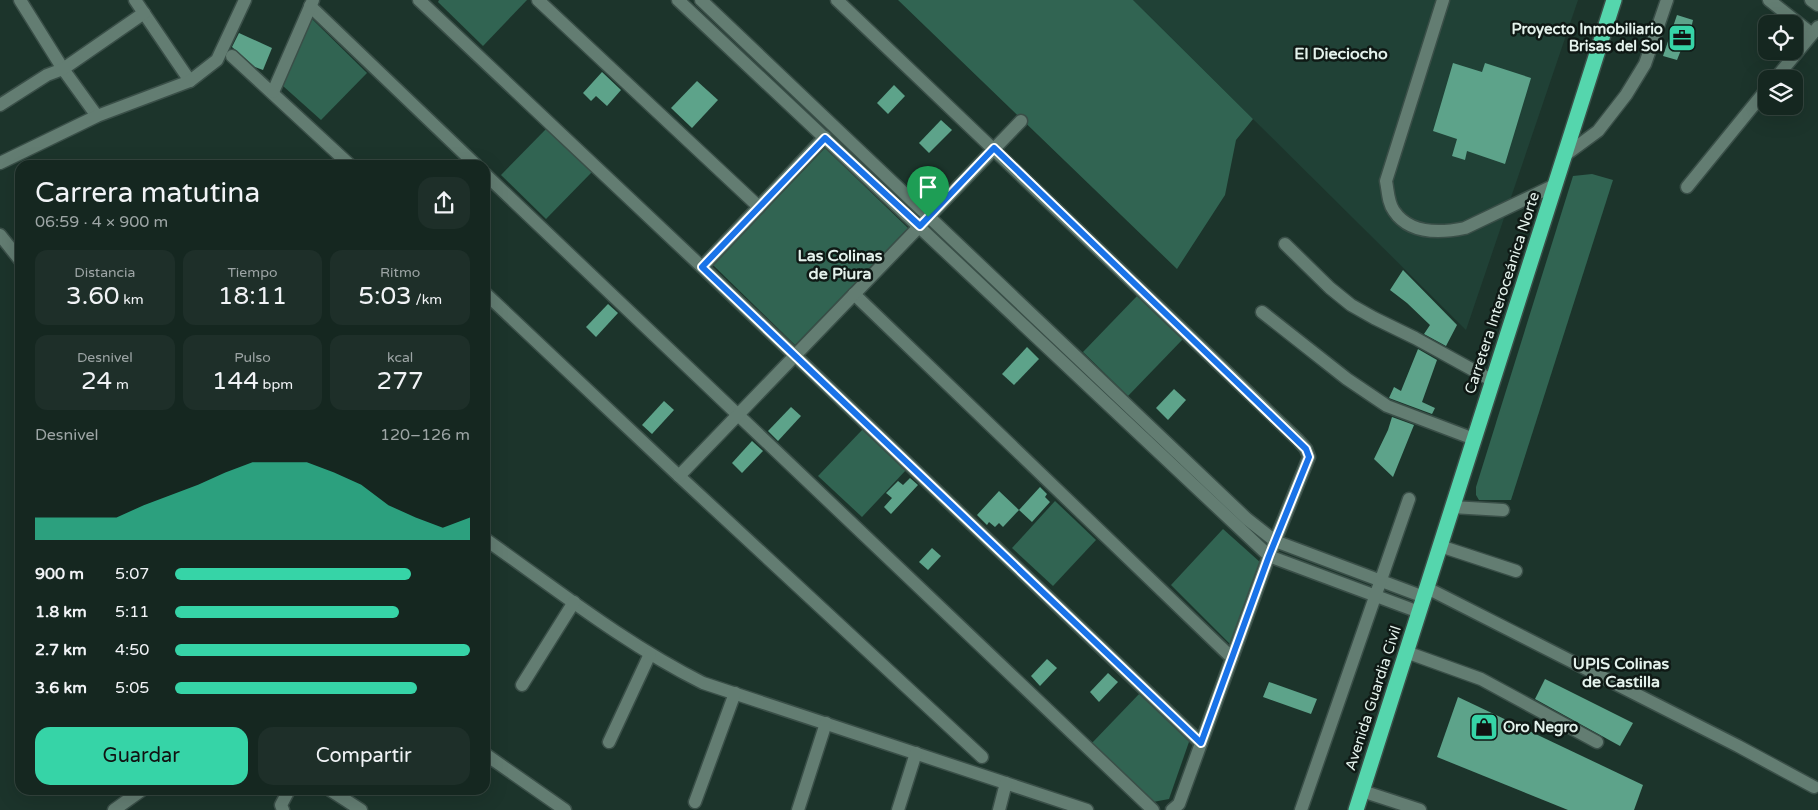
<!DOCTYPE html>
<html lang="es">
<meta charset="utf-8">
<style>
body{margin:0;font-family:"Varela Round",sans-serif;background:#1e2f29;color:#f1f3f6;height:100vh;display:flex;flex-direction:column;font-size:19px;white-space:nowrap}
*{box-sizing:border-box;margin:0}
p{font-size:16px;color:#9da5a5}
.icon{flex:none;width:28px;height:28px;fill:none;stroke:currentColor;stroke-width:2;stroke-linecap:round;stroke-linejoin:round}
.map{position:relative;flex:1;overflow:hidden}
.drawer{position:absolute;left:15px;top:160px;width:475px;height:635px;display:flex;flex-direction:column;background:#152720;border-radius:15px;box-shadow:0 5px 20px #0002,0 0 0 1px #34443e}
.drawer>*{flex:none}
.fabs{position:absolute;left:1758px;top:15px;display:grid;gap:10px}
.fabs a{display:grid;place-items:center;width:45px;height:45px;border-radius:10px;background:#152720;box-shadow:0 5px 20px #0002,0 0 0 1px #34443e;font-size:25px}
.pin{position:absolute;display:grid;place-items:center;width:42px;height:42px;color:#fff;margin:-51px -21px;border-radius:50% 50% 50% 0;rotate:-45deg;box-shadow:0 0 5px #0007}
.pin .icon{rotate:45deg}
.round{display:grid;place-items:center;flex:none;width:52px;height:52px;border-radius:15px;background:#1e2f29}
.overview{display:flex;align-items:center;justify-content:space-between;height:85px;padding:0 20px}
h1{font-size:28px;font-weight:600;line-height:38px}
.stats{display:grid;grid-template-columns:repeat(3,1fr);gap:8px;height:85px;padding:5px 20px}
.stats div{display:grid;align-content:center;border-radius:12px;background:#1e2f29;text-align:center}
.stats b{font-size:25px;font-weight:600}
.stats small{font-size:14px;font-weight:400}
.stats p{font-size:14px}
.chart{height:140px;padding:10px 20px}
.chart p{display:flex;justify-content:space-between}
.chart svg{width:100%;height:90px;margin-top:5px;fill:#36d4a7;opacity:.7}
.action{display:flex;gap:10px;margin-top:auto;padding:10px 20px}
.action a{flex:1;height:58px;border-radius:15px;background:#36d4a7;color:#111;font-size:20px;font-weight:600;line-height:58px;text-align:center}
.action a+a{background:#1e2f29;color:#f1f3f6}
ul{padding:0 20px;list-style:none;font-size:16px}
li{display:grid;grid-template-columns:80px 60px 1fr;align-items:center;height:38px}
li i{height:12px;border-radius:6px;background:#36d4a7}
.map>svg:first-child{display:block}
.built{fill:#204136}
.green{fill:#316452}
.building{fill:#5da38a}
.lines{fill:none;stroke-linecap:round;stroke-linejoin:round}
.minor-casing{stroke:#3a4f48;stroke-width:15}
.highway-casing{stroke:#3a4f48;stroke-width:18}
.minor{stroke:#637d72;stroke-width:12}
.highway{stroke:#55d6ad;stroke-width:15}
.route-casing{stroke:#fff;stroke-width:10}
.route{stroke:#1a73e8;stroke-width:6}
.labels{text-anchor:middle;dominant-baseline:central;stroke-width:5;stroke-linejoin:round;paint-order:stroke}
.poi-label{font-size:15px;font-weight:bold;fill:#e4f2ec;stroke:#0f1915;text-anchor:end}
.street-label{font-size:15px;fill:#e4f2ec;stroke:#0f1915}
.neighbourhood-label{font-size:16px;font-weight:bold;fill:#e4f2ec;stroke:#0f1915}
</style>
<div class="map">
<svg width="1818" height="810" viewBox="0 0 1818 810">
<rect width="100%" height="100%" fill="#1c342b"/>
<path class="built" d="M 1133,0 L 1578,0 L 1466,330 L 1253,119 Z"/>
<g class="green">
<path d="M 439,0 L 527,0 L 483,46 L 438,2 Z"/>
<path d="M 898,0 L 1133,0 L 1253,119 L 1236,140 L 1225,195 L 1177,269 Z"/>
<path d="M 311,18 L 367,73 L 321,120 L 283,86 Z"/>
<path d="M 547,128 L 592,172 L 546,219 L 501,175 Z"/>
<path d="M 825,148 L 908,228 L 795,345 L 713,265 Z"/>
<path d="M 1592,174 L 1613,180 L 1511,500 L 1479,500 L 1476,495 L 1476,487 L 1573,176 Z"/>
<path d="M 1138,295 L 1183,339 L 1128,396 L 1083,352 Z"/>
<path d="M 863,429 L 906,470 L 862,517 L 818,476 Z"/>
<path d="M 1055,501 L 1096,540 L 1053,586 L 1012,548 Z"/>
<path d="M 1223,529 L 1261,563 L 1230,644 L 1171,585 Z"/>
<path d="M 1141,692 L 1190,739 L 1169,799 L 1153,802 L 1091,744 Z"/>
</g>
<g class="building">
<path d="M 1677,15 L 1693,20 L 1688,42 L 1685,40 L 1677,60 L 1663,56 Z"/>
<path d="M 239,33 L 272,48 L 263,70 L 255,67 L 232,47 Z"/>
<path d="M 1453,63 L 1482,72 L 1485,63 L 1531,78 L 1505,164 L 1467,151 L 1465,160 L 1452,156 L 1457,139 L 1433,131 Z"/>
<path d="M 602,72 L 621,90 L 607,106 L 596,96 L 591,101 L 583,93 Z"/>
<path d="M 697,81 L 718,100 L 692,128 L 671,108 Z"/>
<path d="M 894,85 L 905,96 L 888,114 L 877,103 Z"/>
<path d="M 941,120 L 952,130 L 929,153 L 919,143 Z"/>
<path d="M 1403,270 L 1457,325 L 1446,346 L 1424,334 L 1430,325 L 1407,303 L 1390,290 Z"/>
<path d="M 608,304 L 618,313 L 596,337 L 586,327 Z"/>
<path d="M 1027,347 L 1039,359 L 1014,385 L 1002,374 Z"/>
<path d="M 1418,349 L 1437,360 L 1422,402 L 1435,408 L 1432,414 L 1389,398 L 1394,387 L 1401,391 Z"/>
<path d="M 1174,389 L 1186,400 L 1168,420 L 1156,408 Z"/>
<path d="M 664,401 L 674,410 L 652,434 L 642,425 Z"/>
<path d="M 791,407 L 801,416 L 778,441 L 768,431 Z"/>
<path d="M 1392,417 L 1414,425 L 1393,477 L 1374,459 L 1388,430 Z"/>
<path d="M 752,441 L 763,451 L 742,473 L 732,463 Z"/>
<path d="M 910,478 L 918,485 L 891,514 L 884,507 L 892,498 L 886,493 L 898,481 L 903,485 Z"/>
<path d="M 1040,487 L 1047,494 L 1045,497 L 1050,502 L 1032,522 L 1019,510 L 1003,527 L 999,523 L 995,527 L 989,522 L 987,525 L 977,515 L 999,491 L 1019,510 Z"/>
<path d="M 932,548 L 941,556 L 928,570 L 919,562 Z"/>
<path d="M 1047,659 L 1057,668 L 1040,686 L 1031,676 Z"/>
<path d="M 1108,673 L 1118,682 L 1099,702 L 1090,692 Z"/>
<path d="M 1545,679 L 1633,723 L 1620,746 L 1535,699 Z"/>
<path d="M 1269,682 L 1317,699 L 1311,714 L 1263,697 Z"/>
<path d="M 1458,697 L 1643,785 L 1634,810 L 1568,810 L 1437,757 Z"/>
</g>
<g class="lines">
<defs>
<g id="minor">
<path d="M 20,0 L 63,69 L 97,116"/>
<path d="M 135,0 L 190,81"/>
<path d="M 419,0 L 702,267 L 1201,743"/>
<path d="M 538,0 L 759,207"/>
<path d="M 678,0 L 1269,556 L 1419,612"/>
<path d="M 701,0 L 1247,519 L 1275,541 L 1424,597"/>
<path d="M 837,0 L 1298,440 L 1306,449 L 1309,457 L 1269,556 L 1179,804 L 1172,810"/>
<path d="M 1443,0 L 1386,181 C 1388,191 1388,203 1394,211 C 1410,235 1441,233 1465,228 L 1555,185"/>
<path d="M 1769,0 L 1812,34"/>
<path d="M 1811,0 L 1818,5"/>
<path d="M 310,6 L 476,165"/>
<path d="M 232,56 L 350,165"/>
<path d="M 1775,79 L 1818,27"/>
<path d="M 273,92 L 313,0"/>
<path d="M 0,105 L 47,75 L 63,69 L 144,13"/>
<path d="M 1564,156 L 1598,131 L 1626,95 L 1645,64 L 1667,0"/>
<path d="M 0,163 L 97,116 L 190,81 L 217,60 L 245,0"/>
<path d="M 485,174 L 1153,810"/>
<path d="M 1687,187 L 1766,90"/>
<path d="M 0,235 L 20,260"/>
<path d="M 1285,244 L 1330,288 L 1351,305 L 1374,318 L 1415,338 L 1493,381"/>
<path d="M 702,267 L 825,137"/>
<path d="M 485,293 L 679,476 L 982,757"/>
<path d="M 854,294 L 1232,658"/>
<path d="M 1262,312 L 1347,379 L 1387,406 L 1474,439"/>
<path d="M 679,476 L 1021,121"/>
<path d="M 1452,507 L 1503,510"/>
<path d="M 485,539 C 556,589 625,644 703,683 L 1087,810"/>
<path d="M 1440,546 L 1516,571"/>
<path d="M 1427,588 L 1738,746 L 1814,787"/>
<path d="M 1406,652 L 1481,679 L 1597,742"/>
<path d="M 522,685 L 574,602"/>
<path d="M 609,742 L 650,654"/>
<path d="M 485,754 L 565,810"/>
<path d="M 330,790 L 361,810"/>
<path d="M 1362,791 L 1420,810"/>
<path d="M 695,802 L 735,693"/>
<path d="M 114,810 L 142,790"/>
<path d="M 283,810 L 281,805 L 289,790"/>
<path d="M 798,810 L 826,723"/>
<path d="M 898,810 L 916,753"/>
<path d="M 999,810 L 1006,783"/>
<path d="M 1301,810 L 1409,499"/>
</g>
<path id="highway" d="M 1356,810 L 1614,0"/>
</defs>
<use href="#minor" class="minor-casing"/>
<use href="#highway" class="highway-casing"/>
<use href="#minor" class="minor"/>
<use href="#highway" class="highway"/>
</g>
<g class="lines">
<defs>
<path id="route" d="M 825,138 L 920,226 L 994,148 L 1306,449 L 1309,457 L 1269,556 L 1201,743 L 702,267 Z"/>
</defs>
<use href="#route" class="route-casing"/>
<use href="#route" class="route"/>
</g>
<defs>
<symbol id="office-square" viewBox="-11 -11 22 22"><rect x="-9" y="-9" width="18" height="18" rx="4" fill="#36d4a7" stroke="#0f1915"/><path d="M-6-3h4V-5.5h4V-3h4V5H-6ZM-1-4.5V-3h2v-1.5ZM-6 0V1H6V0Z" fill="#111"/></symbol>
<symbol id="shop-square" viewBox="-11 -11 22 22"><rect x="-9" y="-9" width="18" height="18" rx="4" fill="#36d4a7" stroke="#0f1915"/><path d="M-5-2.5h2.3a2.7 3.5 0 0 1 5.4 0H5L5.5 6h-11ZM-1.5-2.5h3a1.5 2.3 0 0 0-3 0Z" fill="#111"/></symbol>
</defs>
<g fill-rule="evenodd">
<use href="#office-square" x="1666" y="22" width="32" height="32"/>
<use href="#shop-square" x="1468" y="711" width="32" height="32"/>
</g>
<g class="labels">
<g class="poi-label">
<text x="1663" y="29">Proyecto Inmobiliario<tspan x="1663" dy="17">Brisas del Sol</tspan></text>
<text x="1503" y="727" text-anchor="start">Oro Negro</text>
</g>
<g class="street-label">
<text transform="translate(1502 293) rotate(-72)">Carretera Interoceánica Norte</text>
<text transform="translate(1373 698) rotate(-72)">Avenida Guardia Civil</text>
</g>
<g class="neighbourhood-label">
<text x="1341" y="54">El Dieciocho</text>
<text x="840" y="256">Las Colinas<tspan x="840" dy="18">de Piura</tspan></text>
<text x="1621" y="664">UPIS Colinas<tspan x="1621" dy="18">de Castilla</tspan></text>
</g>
</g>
</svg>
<div class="fabs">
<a><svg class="icon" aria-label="locate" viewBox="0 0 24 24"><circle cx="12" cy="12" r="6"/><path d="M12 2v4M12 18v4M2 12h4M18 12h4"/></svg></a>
<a><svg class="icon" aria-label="layers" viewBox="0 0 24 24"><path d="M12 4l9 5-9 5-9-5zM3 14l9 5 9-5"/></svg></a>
</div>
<div class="pin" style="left:928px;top:217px;background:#1e9e55"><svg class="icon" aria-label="arrive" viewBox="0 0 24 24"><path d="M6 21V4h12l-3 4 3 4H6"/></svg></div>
<section class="drawer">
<div class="overview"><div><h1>Carrera matutina</h1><p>06:59 · 4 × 900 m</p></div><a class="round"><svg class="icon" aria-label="share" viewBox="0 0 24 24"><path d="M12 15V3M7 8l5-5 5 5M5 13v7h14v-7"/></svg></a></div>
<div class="stats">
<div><p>Distancia</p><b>3.60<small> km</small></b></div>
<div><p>Tiempo</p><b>18:11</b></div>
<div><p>Ritmo</p><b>5:03<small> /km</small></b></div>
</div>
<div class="stats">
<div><p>Desnivel</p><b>24<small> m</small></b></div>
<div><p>Pulso</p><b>144<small> bpm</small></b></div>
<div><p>kcal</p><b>277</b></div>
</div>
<div class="chart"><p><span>Desnivel</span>120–126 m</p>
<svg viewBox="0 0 160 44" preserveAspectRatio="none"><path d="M0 44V33L10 33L20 33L30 33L40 27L50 22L60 17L70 11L80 6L90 6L100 6L110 11L120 17L130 27L140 33L150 38L160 33V44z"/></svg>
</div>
<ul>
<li><b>900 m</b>5:07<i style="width:80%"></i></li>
<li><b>1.8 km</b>5:11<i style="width:76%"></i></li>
<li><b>2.7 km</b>4:50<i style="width:100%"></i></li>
<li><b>3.6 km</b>5:05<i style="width:82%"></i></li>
</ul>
<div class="action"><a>Guardar</a><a>Compartir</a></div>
</section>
</div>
